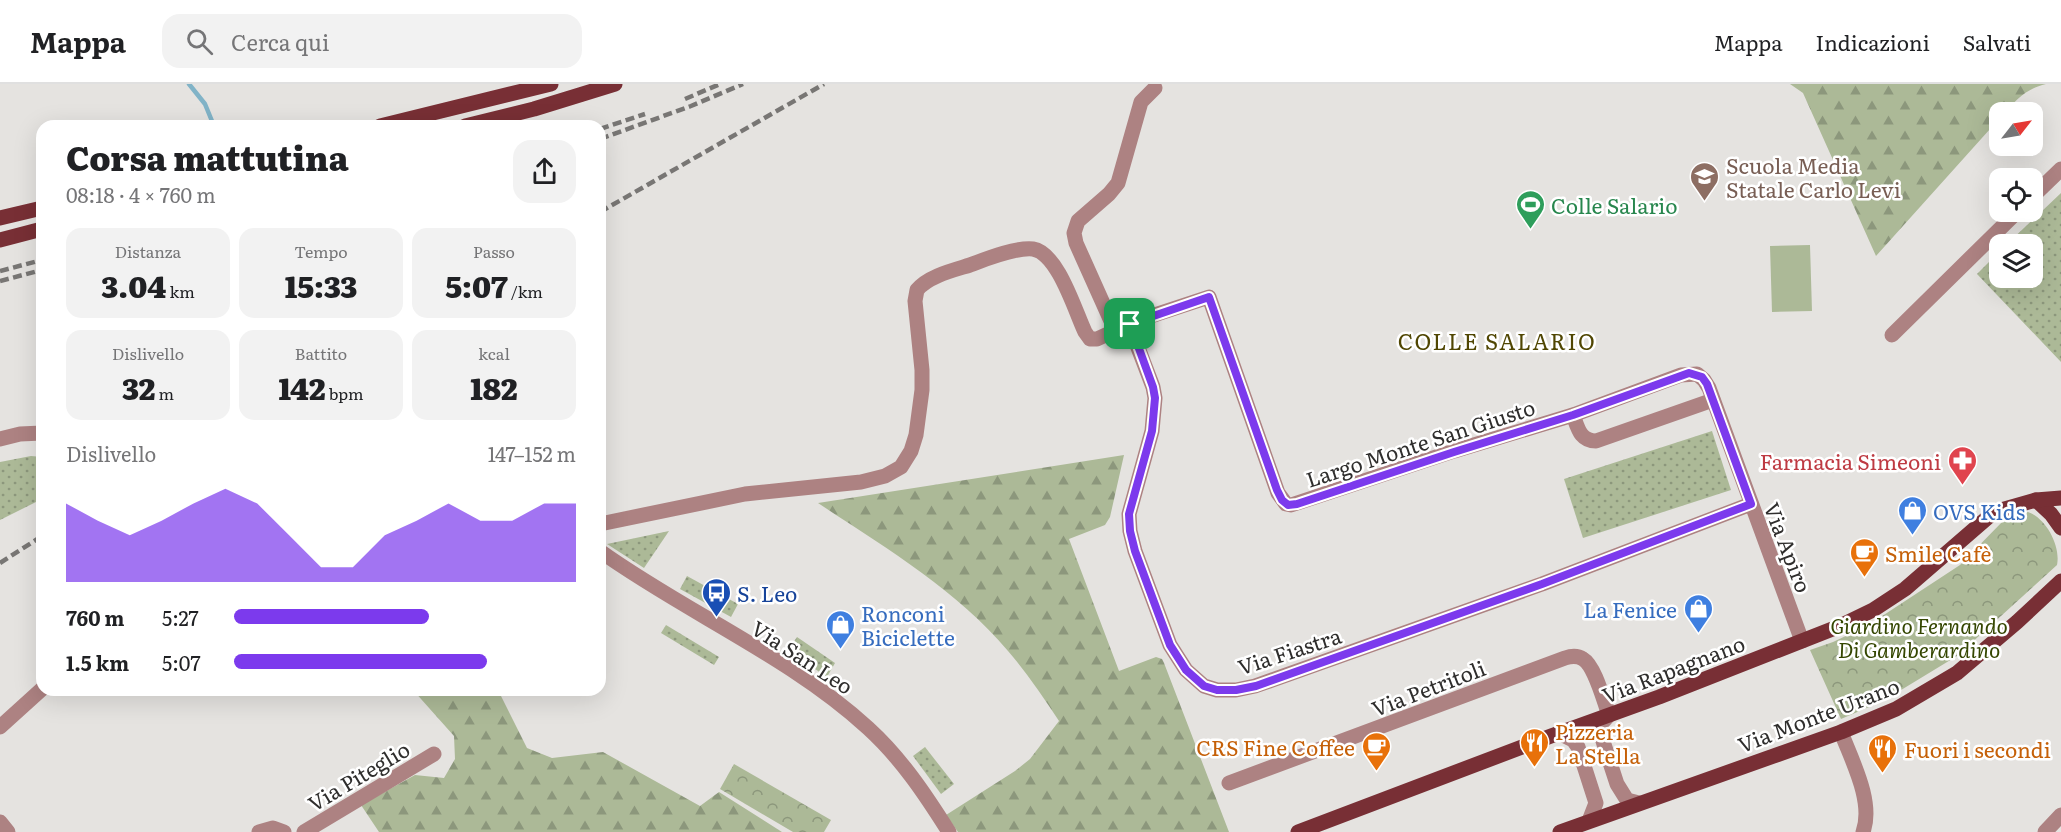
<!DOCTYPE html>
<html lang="it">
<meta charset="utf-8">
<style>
body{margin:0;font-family:Literata,serif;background:#f2f2f2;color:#202124;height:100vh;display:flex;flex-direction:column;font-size:22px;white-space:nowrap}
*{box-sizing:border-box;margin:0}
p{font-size:20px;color:#757577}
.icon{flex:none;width:33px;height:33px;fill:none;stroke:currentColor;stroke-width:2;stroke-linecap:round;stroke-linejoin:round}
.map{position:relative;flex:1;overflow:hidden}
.panel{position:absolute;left:36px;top:36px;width:570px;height:576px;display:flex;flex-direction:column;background:#fff;border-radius:18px;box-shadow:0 6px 24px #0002}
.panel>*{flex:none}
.needle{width:39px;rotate:59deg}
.controls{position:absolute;left:1989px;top:18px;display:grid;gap:12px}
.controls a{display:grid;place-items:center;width:54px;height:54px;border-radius:12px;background:#fff;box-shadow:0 6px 24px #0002;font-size:30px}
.pin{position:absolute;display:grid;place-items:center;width:51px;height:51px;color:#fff;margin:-26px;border-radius:12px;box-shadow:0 3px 9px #0006}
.round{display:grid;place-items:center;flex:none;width:63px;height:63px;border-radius:18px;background:#f2f2f2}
.summary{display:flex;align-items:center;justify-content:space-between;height:102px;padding:0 30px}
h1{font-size:33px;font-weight:800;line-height:45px}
.stats{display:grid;grid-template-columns:repeat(3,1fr);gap:9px;height:102px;padding:6px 30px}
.stats div{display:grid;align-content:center;border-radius:15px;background:#f2f2f2;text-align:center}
.stats b{font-size:30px;font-weight:800}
.stats small{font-size:16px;font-weight:400}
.stats p{font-size:16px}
.chart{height:168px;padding:12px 30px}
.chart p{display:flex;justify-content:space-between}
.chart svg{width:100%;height:108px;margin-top:6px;fill:#7c3aed;opacity:.7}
ul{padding:0 30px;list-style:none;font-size:20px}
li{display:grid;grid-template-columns:96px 72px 1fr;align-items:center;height:45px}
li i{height:15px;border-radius:8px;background:#7c3aed}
header{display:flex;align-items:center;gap:36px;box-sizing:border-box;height:84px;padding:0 30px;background:#fff;border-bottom:2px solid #e0e0e0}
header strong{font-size:28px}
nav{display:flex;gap:33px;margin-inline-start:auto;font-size:21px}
.search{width:420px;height:54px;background:#f2f2f2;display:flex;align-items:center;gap:15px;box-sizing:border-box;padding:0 21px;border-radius:18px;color:#757577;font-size:22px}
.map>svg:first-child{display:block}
.grass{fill:url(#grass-dots)}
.forest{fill:url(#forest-firs)}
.park{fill:url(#park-crowns)}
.pitch{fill:#acb997}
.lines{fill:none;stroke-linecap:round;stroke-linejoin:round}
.stream{stroke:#81b3c7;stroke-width:4.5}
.minor{stroke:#ad8282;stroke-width:15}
.major{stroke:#782f35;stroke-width:15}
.rail{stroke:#787674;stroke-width:4.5;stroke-dasharray:9 4.5;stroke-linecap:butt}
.route-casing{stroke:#fff;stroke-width:12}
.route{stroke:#7c3aed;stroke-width:8}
.labels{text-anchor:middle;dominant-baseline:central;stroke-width:5;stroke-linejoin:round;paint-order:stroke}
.education-label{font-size:21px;fill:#785e54;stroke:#fff;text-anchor:start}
.leisure-label{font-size:21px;fill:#27864d;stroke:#fff;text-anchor:start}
.street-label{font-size:21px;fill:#2f2e2d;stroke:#fff}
.health-label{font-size:21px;fill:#be3a42;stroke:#fff;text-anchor:end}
.shop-label{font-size:21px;fill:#366cbe;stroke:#fff;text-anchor:start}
.food-label{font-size:21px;fill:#c56008;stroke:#fff;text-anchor:start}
.transit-label{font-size:21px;fill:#164399;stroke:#fff;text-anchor:start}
.park-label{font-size:21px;font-style:italic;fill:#344601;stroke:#fff}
.neighbourhood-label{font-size:22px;letter-spacing:1.5px;fill:#504602;stroke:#fff}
</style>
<header>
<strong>Mappa</strong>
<div class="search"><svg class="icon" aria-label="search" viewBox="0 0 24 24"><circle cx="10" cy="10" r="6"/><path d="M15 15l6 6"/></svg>Cerca qui</div>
<nav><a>Mappa</a><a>Indicazioni</a><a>Salvati</a></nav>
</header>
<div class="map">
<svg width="2061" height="748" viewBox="0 0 2061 748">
<defs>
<pattern id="grass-dots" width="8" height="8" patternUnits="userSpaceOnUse" patternTransform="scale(1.5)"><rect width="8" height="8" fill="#acb997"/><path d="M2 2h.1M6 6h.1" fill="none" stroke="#8c977c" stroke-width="1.8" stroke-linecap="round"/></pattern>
<pattern id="forest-firs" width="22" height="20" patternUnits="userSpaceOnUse" patternTransform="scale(1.5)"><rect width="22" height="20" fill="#acb997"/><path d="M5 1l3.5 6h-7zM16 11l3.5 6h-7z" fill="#8c977c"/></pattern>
<pattern id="park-crowns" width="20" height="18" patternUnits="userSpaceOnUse" patternTransform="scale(1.5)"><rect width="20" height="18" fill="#acb997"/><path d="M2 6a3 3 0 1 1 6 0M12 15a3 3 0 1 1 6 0" fill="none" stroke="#8c977c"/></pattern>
</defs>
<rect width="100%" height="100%" fill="#e5e3e0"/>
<g class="grass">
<path d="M 2061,109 L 2061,278 L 1977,190 L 1999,168 L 2000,194 L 2032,194 L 2032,160 L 2007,160 Z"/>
<path d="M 1712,347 L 1731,406 L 1583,454 L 1564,395 Z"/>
<path d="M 31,372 L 42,373 L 42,415 L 0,436 L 0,378 Z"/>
<path d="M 669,447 L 644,484 L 607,460 Z"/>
<path d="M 687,492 L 738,520 L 731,533 L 680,505 Z"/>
<path d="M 666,541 L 719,573 L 714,581 L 661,549 Z"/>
<path d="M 797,553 L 835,579 L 827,593 L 788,567 Z"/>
<path d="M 925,663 L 954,700 L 941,710 L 913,672 Z"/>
</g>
<g class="forest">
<path d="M 1790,0 L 2046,0 C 2028,4 2017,15 2005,28 L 2000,28 L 1999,35 L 1876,172 L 1803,9 Z"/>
<path d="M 1124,371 L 1110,433 L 1105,441 L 1069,455 L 1119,587 L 1156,573 L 1162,575 L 1164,579 L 1229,748 L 958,748 L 946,731 L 1015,687 L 1030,675 L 1059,637 C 1043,613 1027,589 1008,567 C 956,505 884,463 818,419 Z"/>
<path d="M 413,606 L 498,606 L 527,664 L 552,674 L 603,668 L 700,722 L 719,708 L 782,748 L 379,748 L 361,721 L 415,691 L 444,694 L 455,675 L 454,652 Z"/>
</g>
<g class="park">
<path d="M 2028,428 C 2046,434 2061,462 2057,481 L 1957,572 L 1883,617 L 1841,635 L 1810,566 L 1833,558 L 1867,542 L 1960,481 L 2003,437 L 2016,431 Z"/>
<path d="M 734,680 L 831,736 L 824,748 L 793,748 L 720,705 Z"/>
</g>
<path class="pitch" d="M 1810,161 L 1812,227 L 1772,228 L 1770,162 Z"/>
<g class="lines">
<path class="stream" d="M 189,0 L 205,20 L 214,42"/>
<g class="minor">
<path d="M 2032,113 L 2061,85"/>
<path d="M 1129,240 L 1153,303 L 1155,314 L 1152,347 L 1129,430 L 1130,447 L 1135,467 L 1170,561 L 1186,586 L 1204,602 L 1217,606 L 1236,606 L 1255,602 L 1542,500 L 1751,420"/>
<path d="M 1115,246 L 1076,159 L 1074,149 L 1078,137 L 1109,110 L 1118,99 L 1141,18 L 1155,4"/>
<path d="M 1892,251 L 2017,128"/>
<path d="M 1573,331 C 1578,344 1580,357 1596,357 L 1713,316"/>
<path d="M 0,355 L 20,350 L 42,349"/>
<path d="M 600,440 L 745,410 L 861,398 L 885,392 L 901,383 L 911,367 L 916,351 L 922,306 L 922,286 L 915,217 L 917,206 C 928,192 954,186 970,181 C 986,175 1016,163 1033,165 C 1058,169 1075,227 1085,248 L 1090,255 L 1097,255 L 1136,237 L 1209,213 L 1278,409 L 1286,420 L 1291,421 L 1454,367 L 1573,331 L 1681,291 L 1697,290 L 1704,296 L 1709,304 L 1802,557"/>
<path d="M 600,467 C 685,528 791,573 868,644 C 901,674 925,710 949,748"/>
<path d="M 0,643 L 42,605"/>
<path d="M 1841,648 C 1852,677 1874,718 1863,748"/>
<path d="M 1559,649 L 1573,656 L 1578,663 L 1596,719 L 1589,737"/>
<path d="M 1229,699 L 1565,574 C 1571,572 1577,571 1583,575 C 1595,582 1604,618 1609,631 L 1601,640 L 1600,648 L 1617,700 L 1627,716 L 1639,719"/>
<path d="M 0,738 L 8,748"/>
<path d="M 259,748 L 273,744 L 284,748"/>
<path d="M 304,748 L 434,670"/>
<path d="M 2045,748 L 2061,731"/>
</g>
<g class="major">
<path d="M 380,42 L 551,0"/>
<path d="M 465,42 L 534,25 L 615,0"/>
<path d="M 0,134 L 42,124"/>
<path d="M 0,156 L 42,145"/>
<path d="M 2036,416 L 2051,430 L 2061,444"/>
<path d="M 1298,748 L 1551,652 L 1659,613 L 1840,542 L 1873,526 L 1905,505 L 1994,428 L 2036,416 L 2061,414"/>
<path d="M 1560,748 L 1841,648 L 1896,625 L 1957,589 L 2017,538 L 2061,497"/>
</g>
<g class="rail">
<path d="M 685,15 L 720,0"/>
<path d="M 600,45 L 645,30"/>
<path d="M 600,55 L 691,22 L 743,0"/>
<path d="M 600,128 L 824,0"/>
<path d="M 0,187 L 42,176"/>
<path d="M 0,197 L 42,186"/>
<path d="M 0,479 L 42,452"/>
</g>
</g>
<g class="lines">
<defs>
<path id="route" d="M 1209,213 L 1277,406 L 1282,416 L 1288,421 L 1297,420 L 1454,368 L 1573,331 L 1689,289 L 1702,293 L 1707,300 L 1751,420 L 1542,500 L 1256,602 L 1236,606 L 1217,606 L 1204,602 L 1186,586 L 1170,561 L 1135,467 L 1130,447 L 1129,430 L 1152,347 L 1155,314 L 1153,303 L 1130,240 Z"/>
</defs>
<use href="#route" class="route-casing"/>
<use href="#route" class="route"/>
</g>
<defs>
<symbol id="school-pin" viewBox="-11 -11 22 30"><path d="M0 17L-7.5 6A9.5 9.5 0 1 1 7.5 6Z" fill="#8d6e63" stroke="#fff"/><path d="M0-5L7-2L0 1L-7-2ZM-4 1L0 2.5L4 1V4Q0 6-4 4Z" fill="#fff"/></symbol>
<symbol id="stadium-pin" viewBox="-11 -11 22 30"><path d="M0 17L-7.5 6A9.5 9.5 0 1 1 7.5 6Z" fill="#2e9e5b" stroke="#fff"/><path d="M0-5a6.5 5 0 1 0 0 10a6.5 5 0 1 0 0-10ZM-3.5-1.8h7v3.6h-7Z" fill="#fff"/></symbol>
<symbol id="pharmacy-pin" viewBox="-11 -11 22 30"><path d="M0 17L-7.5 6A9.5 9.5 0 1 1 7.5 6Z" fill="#e0444e" stroke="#fff"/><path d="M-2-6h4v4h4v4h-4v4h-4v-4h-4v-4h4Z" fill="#fff"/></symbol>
<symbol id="shop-pin" viewBox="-11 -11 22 30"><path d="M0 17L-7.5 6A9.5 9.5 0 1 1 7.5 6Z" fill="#3f7fe0" stroke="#fff"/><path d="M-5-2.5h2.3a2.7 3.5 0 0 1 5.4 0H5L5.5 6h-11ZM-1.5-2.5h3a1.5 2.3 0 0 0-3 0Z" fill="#fff"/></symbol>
<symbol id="cafe-pin" viewBox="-11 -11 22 30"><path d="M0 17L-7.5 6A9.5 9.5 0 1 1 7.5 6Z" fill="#e8710a" stroke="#fff"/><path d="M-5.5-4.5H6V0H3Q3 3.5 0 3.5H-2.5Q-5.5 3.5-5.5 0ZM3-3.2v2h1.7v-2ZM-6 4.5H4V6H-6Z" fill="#fff"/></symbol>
<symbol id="bus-pin" viewBox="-11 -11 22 30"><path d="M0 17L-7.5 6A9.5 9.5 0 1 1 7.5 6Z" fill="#1a4fb4" stroke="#fff"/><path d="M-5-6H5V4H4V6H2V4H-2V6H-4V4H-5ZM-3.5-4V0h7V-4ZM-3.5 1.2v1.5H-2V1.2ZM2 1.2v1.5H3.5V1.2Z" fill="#fff"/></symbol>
<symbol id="restaurant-pin" viewBox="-11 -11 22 30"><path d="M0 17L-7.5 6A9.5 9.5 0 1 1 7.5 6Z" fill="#e8710a" stroke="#fff"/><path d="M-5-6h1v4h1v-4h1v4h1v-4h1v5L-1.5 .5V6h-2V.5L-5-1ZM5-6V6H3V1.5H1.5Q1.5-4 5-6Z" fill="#fff"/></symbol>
</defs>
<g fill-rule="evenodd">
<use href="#school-pin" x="1688" y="76" width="33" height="45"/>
<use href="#stadium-pin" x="1514" y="104" width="33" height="45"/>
<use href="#pharmacy-pin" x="1946" y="360" width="33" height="45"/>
<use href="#shop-pin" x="1896" y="410" width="33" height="45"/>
<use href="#cafe-pin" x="1848" y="452" width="33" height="45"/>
<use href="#bus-pin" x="700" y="492" width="33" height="45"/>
<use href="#shop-pin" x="1682" y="508" width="33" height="45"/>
<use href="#shop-pin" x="824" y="524" width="33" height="45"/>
<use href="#restaurant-pin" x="1518" y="642" width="33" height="45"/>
<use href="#cafe-pin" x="1360" y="646" width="33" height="45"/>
<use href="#restaurant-pin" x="1866" y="648" width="33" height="45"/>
</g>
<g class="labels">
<g class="education-label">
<text x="1726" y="80">Scuola Media<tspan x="1726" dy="24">Statale Carlo Levi</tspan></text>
</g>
<g class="leisure-label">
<text x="1551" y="120">Colle Salario</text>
</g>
<g class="street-label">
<text transform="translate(1420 358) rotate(-18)">Largo Monte San Giusto</text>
<text transform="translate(1789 463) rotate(69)">Via Apiro</text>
<text transform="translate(1289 566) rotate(-18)">Via Fiastra</text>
<text transform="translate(803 572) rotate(33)">Via San Leo</text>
<text transform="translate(1673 584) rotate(-21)">Via Rapagnano</text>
<text transform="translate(1428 603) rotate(-21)">Via Petritoli</text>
<text transform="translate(1818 630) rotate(-21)">Via Monte Urano</text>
<text transform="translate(358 691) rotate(-31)">Via Piteglio</text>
</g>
<g class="health-label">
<text x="1941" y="376">Farmacia Simeoni</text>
</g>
<g class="shop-label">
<text x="1933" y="426">OVS Kids</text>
<text x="1677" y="524" text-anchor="end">La Fenice</text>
<text x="861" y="528">Ronconi<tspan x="861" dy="24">Biciclette</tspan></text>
</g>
<g class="food-label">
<text x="1885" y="468">Smile Cafè</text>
<text x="1555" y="646">Pizzeria<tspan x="1555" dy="24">La Stella</tspan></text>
<text x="1355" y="662" text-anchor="end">CRS Fine Coffee</text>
<text x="1904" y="664">Fuori i secondi</text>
</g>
<g class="transit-label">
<text x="737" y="508">S. Leo</text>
</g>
<g class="park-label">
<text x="1919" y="540">Giardino Fernando<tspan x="1919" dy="24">Di Gamberardino</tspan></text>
</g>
<g class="neighbourhood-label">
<text x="1497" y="256">COLLE SALARIO</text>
</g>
</g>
</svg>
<div class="controls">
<a><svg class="needle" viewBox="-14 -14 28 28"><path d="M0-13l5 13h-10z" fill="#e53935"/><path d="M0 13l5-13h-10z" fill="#757577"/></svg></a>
<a><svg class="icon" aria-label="locate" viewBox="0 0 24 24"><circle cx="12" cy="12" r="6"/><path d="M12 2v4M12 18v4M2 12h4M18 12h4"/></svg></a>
<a><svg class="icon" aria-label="layers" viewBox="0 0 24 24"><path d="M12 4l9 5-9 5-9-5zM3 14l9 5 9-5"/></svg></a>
</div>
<div class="pin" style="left:1130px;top:240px;background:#1e9e55"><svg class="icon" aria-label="arrive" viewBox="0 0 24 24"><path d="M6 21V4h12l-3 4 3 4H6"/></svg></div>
<section class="panel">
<div class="summary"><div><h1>Corsa mattutina</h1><p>08:18 · 4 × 760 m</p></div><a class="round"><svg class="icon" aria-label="share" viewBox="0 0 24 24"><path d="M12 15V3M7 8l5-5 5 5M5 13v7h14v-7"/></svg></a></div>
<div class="stats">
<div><p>Distanza</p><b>3.04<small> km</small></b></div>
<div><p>Tempo</p><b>15:33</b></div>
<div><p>Passo</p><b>5:07<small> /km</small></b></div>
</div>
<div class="stats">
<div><p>Dislivello</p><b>32<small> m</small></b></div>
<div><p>Battito</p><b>142<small> bpm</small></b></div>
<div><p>kcal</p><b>182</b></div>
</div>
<div class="chart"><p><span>Dislivello</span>147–152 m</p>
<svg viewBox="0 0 160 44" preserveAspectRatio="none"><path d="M0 44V12L10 19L20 25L30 19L40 12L50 6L60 12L70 25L80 38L90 38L100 25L110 19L120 12L130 19L140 19L150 12L160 12V44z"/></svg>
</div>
<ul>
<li><b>760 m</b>5:27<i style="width:57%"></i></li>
<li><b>1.5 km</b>5:07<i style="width:74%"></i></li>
</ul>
</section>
</div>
